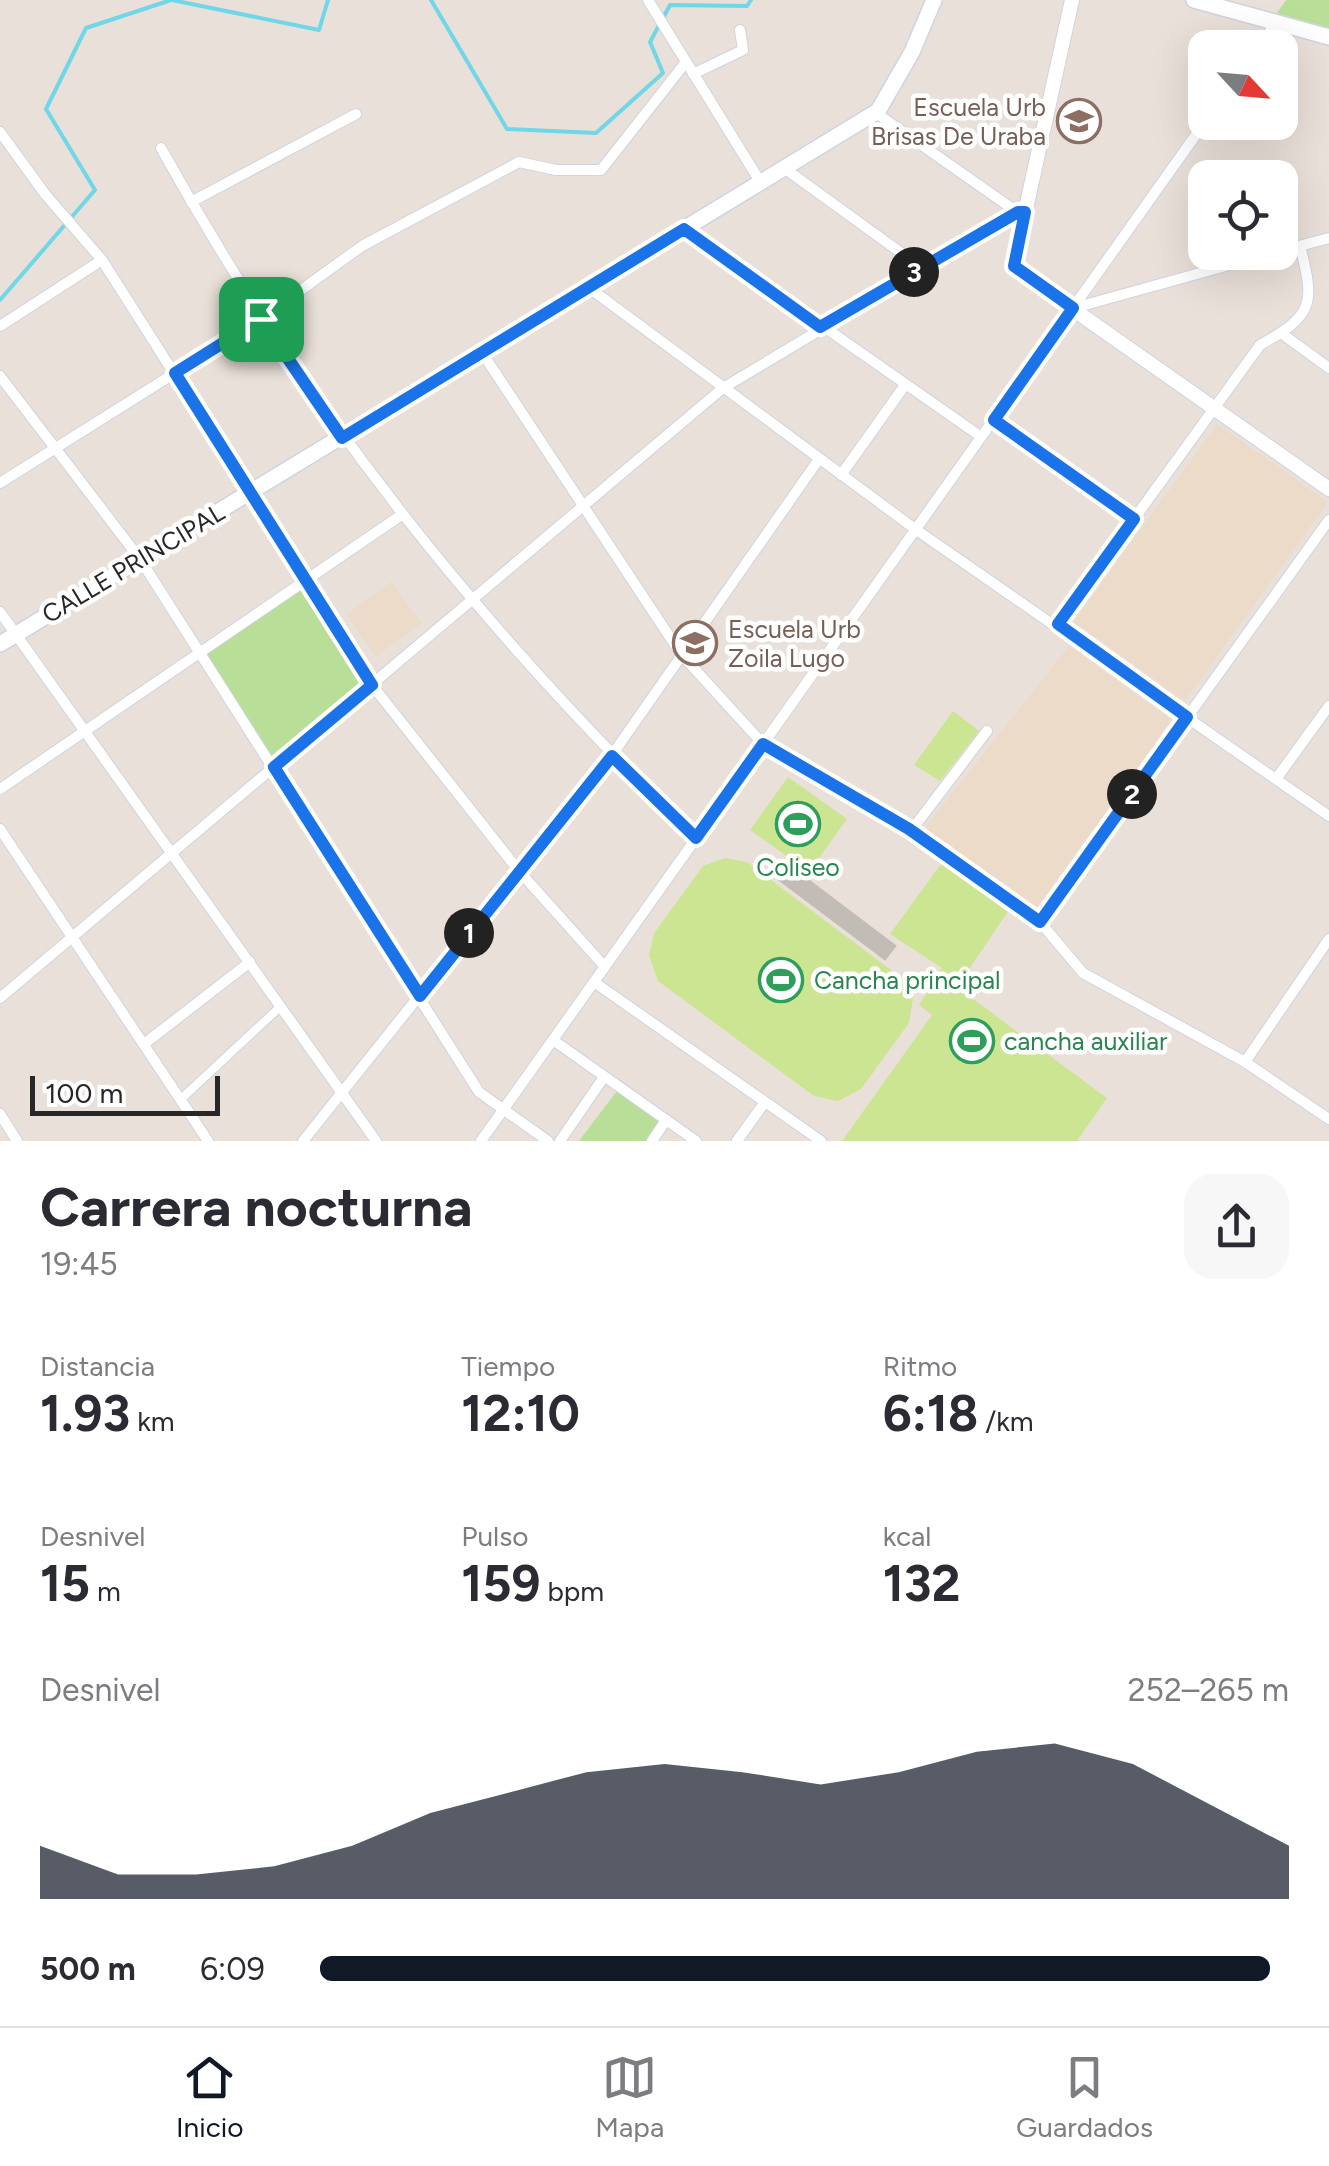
<!DOCTYPE html>
<html lang="es">
<meta charset="utf-8">
<style>
body{margin:0;font-family:Figtree,sans-serif;background:#f7f7f7;color:#2b2b33;height:100vh;display:flex;flex-direction:column;font-size:38px;white-space:nowrap}
*{box-sizing:border-box;margin:0}
p{font-size:32px;color:#7c7c81}
.icon{flex:none;width:55px;height:55px;fill:none;stroke:currentColor;stroke-width:2;stroke-linecap:round;stroke-linejoin:round}
.map{position:relative;height:1141px;overflow:hidden}
.side{display:flex;flex-direction:column;background:#fff;flex:1}
.side>*{flex:none}
.needle{width:65px;rotate:116deg}
.controls{position:absolute;left:1188px;top:30px;display:grid;gap:20px}
.controls a{display:grid;place-items:center;width:110px;height:110px;border-radius:20px;background:#fff;box-shadow:0 10px 40px #0002;font-size:50px}
.scale{position:absolute;left:30px;bottom:25px;width:190px;box-sizing:border-box;padding-left:10px;border:5px solid #272727;border-top:0;font-size:28px;line-height:35px;white-space:nowrap;color:#272727;-webkit-text-stroke:8px #fff;paint-order:stroke}
.pin{position:absolute;display:grid;place-items:center;width:85px;height:85px;color:#fff;margin:-42px;border-radius:20px;box-shadow:0 5px 15px #0006}
.km{position:absolute;width:50px;height:50px;margin:-25px;border-radius:50%;background:#222;color:#fff;font-size:28px;line-height:50px;text-align:center}
.round{display:grid;place-items:center;flex:none;width:105px;height:105px;border-radius:30px;background:#f7f7f7}
.head{display:flex;align-items:center;justify-content:space-between;height:170px;padding:0 40px}
h1{font-size:55px;font-weight:700;line-height:75px}
.metrics{display:grid;grid-template-columns:repeat(3,1fr);gap:15px;height:170px;padding:10px 40px}
.metrics div{display:grid;align-content:center}
.metrics b{font-size:50px;font-weight:700}
.metrics small{font-size:28px;font-weight:400}
.metrics p{font-size:28px}
.chart{height:280px;padding:20px 40px}
.chart p{display:flex;justify-content:space-between}
.chart svg{width:100%;height:180px;margin-top:10px;fill:#111827;opacity:.7}
ul{padding:0 40px;list-style:none;font-size:32px}
li{display:grid;grid-template-columns:160px 120px 1fr;align-items:center;height:75px}
li i{height:25px;border-radius:12px;background:#111827}
.tabs{display:flex;justify-content:space-around;align-items:center;height:140px;border-top:2px solid #e1e1e2;background:#fff;font-size:28px;color:#7c7c81}
.tabs a{display:grid;justify-items:center;gap:5px}
.tabs .on{color:#111827}
.map>svg:first-child{display:block}
.education{fill:#ebdbc8}
.green{fill:#b8de97}
.pitch{fill:#cce593}
.lines{fill:none;stroke-linecap:round;stroke-linejoin:round}
.stream{stroke:#6fd7e8;stroke-width:4}
.building{fill:#c1bcb5;stroke:#c4bcb3;stroke-width:2.5}
.pedestrian-casing{stroke:#ced4e0;stroke-width:10}
.minor-casing{stroke:#ced4e0;stroke-width:12}
.tertiary-casing{stroke:#ced4e0;stroke-width:16}
.secondary-casing{stroke:#ced4e0;stroke-width:18}
.pedestrian{stroke:#fff;stroke-width:8}
.minor{stroke:#fff;stroke-width:10}
.tertiary{stroke:#fff;stroke-width:14}
.secondary{stroke:#fff;stroke-width:15}
.route-casing{stroke:#fff;stroke-width:20}
.route{stroke:#1a73e8;stroke-width:12}
.labels{text-anchor:middle;dominant-baseline:central;stroke-width:9;stroke-linejoin:round;paint-order:stroke}
.education-label{font-size:25px;fill:#785e54;stroke:#fff;text-anchor:end}
.street-label{font-size:25px;fill:#272727;stroke:#fff}
.leisure-label{font-size:25px;fill:#27864d;stroke:#fff;text-anchor:start}
</style>
<div class="map">
<svg width="1329" height="1141" viewBox="0 0 1329 1141">
<rect width="100%" height="100%" fill="#e9e0d9"/>
<g class="education">
<path d="M 1217,424 L 1328,502 L 1185,701 L 1074,622 Z"/>
<path d="M 391,582 L 421,623 L 376,656 L 346,615 Z"/>
<path d="M 1069,646 L 1171,720 L 1037,907 L 924,829 Z"/>
</g>
<g class="green">
<path d="M 1286,0 L 1329,0 L 1329,28 L 1277,13 Z"/>
<path d="M 306,580 L 372,685 L 274,767 L 198,654 Z"/>
<path d="M 617,1091 L 660,1121 L 646,1141 L 579,1141 Z"/>
</g>
<g class="pitch">
<path d="M 953,711 L 979,731 L 940,781 L 914,765 Z"/>
<path d="M 788,777 L 847,819 L 809,872 L 750,830 Z"/>
<path d="M 725,858 L 747,862 L 903,979 L 913,999 L 909,1023 L 861,1089 L 838,1101 L 814,1096 L 658,981 L 649,955 L 654,933 L 703,866 Z"/>
<path d="M 941,864 L 1009,910 L 957,987 L 1107,1098 L 1077,1141 L 842,1141 L 932,1015 L 919,1005 L 942,968 L 890,934 Z"/>
</g>
<g class="lines">
<g class="stream">
<path d="M 172,0 L 319,30 L 328,0"/>
<path d="M 431,0 L 507,129 L 596,133 L 663,73 L 650,42 L 670,5 L 747,6 L 751,0"/>
<path d="M 0,300 L 95,190 L 46,109 L 86,28 L 171,0"/>
</g>
</g>
<path class="building" d="M 784,862 L 895,946 L 885,959 L 772,874 Z"/>
<g class="lines">
<defs>
<path id="pedestrian" d="M 181,1099 L 281,1006"/>
<g id="minor">
<path d="M 648,0 L 761,183"/>
<path d="M 1258,48 L 1276,23"/>
<path d="M 693,74 L 743,50 L 740,30"/>
<path d="M 876,113 L 1017,212"/>
<path d="M 0,132 L 45,194 L 102,260 L 372,685 L 519,871 L 605,967"/>
<path d="M 161,148 C 309,415 478,625 696,838"/>
<path d="M 784,168 L 922,268"/>
<path d="M 191,202 L 356,114"/>
<path d="M 684,229 L 980,436"/>
<path d="M 1280,251 L 1329,238"/>
<path d="M 588,287 L 915,529 L 1329,816"/>
<path d="M 1074,308 L 1276,252"/>
<path d="M 0,326 L 102,260"/>
<path d="M 1281,333 L 1329,368"/>
<path d="M 481,351 L 681,654 L 763,744 L 909,829 L 1040,922 L 1083,973 L 1245,1062 L 1329,1119"/>
<path d="M 0,376 L 140,559 L 479,1092 L 548,1141"/>
<path d="M 993,420 L 1134,519"/>
<path d="M 841,475 L 905,385"/>
<path d="M 0,483 L 261,319 L 362,246 L 519,162 L 556,170 L 601,170 L 686,62"/>
<path d="M 0,612 L 376,1141"/>
<path d="M 1058,624 L 1260,345 C 1314,315 1315,304 1300,246"/>
<path d="M 1276,779 L 1329,706"/>
<path d="M 0,789 L 400,516"/>
<path d="M 0,829 L 208,1141"/>
<path d="M 911,831 L 987,731"/>
<path d="M 1040,922 L 1329,520"/>
<path d="M 594,982 L 821,1141"/>
<path d="M 0,998 L 723,388 L 1017,212 L 1025,212"/>
<path d="M 553,1040 L 696,1141"/>
<path d="M 144,1044 L 250,962"/>
<path d="M 1245,1062 L 1329,939"/>
<path d="M 0,1114 L 17,1141"/>
<path d="M 303,1141 L 612,755 L 819,459"/>
<path d="M 481,1141 L 1205,122"/>
<path d="M 560,1141 L 604,1077"/>
<path d="M 652,1141 L 666,1120"/>
<path d="M 737,1141 L 765,1102"/>
</g>
<path id="tertiary" d="M 1072,0 L 1013,267 L 1329,489"/>
<g id="secondary">
<path d="M 1194,0 L 1329,37"/>
<path d="M 0,644 L 878,111 L 912,52 L 934,0"/>
</g>
</defs>
<use href="#pedestrian" class="pedestrian-casing"/>
<use href="#minor" class="minor-casing"/>
<use href="#tertiary" class="tertiary-casing"/>
<use href="#secondary" class="secondary-casing"/>
<use href="#pedestrian" class="pedestrian"/>
<use href="#minor" class="minor"/>
<use href="#tertiary" class="tertiary"/>
<use href="#secondary" class="secondary"/>
</g>
<g class="lines">
<defs>
<path id="route" d="M 1018,212 L 1025,212 L 1014,266 L 1073,308 L 994,420 L 1134,519 L 1058,624 L 1187,717 L 1040,922 L 909,829 L 763,744 L 696,838 L 612,756 L 420,996 L 274,767 L 372,685 L 175,373 L 261,319 L 342,438 L 684,229 L 820,327 Z"/>
</defs>
<use href="#route" class="route-casing"/>
<use href="#route" class="route"/>
</g>
<defs>
<symbol id="school-ring" viewBox="-11 -11 22 22"><circle r="9.5" fill="#fff" stroke="#8d6e63" stroke-width="1.5"/><path d="M0-5L7-2L0 1L-7-2ZM-4 1L0 2.5L4 1V4Q0 6-4 4Z" fill="#8d6e63"/></symbol>
<symbol id="stadium-ring" viewBox="-11 -11 22 22"><circle r="9.5" fill="#fff" stroke="#2e9e5b" stroke-width="1.5"/><path d="M0-5a6.5 5 0 1 0 0 10a6.5 5 0 1 0 0-10ZM-3.5-1.8h7v3.6h-7Z" fill="#2e9e5b"/></symbol>
</defs>
<g fill-rule="evenodd">
<use href="#school-ring" x="1054" y="96" width="50" height="50"/>
<use href="#school-ring" x="670" y="618" width="50" height="50"/>
<use href="#stadium-ring" x="773" y="799" width="50" height="50"/>
<use href="#stadium-ring" x="756" y="955" width="50" height="50"/>
<use href="#stadium-ring" x="947" y="1016" width="50" height="50"/>
</g>
<g class="labels">
<g class="education-label">
<text x="1046" y="107">Escuela Urb<tspan x="1046" dy="29">Brisas De Uraba</tspan></text>
<text x="728" y="629" text-anchor="start">Escuela Urb<tspan x="728" dy="29">Zoila Lugo</tspan></text>
</g>
<g class="street-label">
<text transform="translate(133 563) rotate(-31)">CALLE PRINCIPAL</text>
</g>
<g class="leisure-label">
<text x="798" y="867" text-anchor="middle">Coliseo</text>
<text x="814" y="980">Cancha principal</text>
<text x="1004" y="1041">cancha auxiliar</text>
</g>
</g>
</svg>
<div class="controls">
<a><svg class="needle" viewBox="-14 -14 28 28"><path d="M0-13l5 13h-10z" fill="#e53935"/><path d="M0 13l5-13h-10z" fill="#7c7c81"/></svg></a>
<a><svg class="icon" aria-label="locate" viewBox="0 0 24 24"><circle cx="12" cy="12" r="6"/><path d="M12 2v4M12 18v4M2 12h4M18 12h4"/></svg></a>
</div>
<div class="scale">100 m</div>
<div class="pin" style="left:261px;top:319px;background:#1e9e55"><svg class="icon" aria-label="arrive" viewBox="0 0 24 24"><path d="M6 21V4h12l-3 4 3 4H6"/></svg></div>
<b class="km" style="left:469px;top:933px">1</b>
<b class="km" style="left:1132px;top:794px">2</b>
<b class="km" style="left:914px;top:272px">3</b>
</div>
<section class="side">
<div class="head"><div><h1>Carrera nocturna</h1><p>19:45</p></div><a class="round"><svg class="icon" aria-label="share" viewBox="0 0 24 24"><path d="M12 15V3M7 8l5-5 5 5M5 13v7h14v-7"/></svg></a></div>
<div class="metrics">
<div><p>Distancia</p><b>1.93<small> km</small></b></div>
<div><p>Tiempo</p><b>12:10</b></div>
<div><p>Ritmo</p><b>6:18<small> /km</small></b></div>
</div>
<div class="metrics">
<div><p>Desnivel</p><b>15<small> m</small></b></div>
<div><p>Pulso</p><b>159<small> bpm</small></b></div>
<div><p>kcal</p><b>132</b></div>
</div>
<div class="chart"><p><span>Desnivel</span>252–265 m</p>
<svg viewBox="0 0 160 44" preserveAspectRatio="none"><path d="M0 44V31L10 38L20 38L30 36L40 31L50 23L60 18L70 13L80 11L90 13L100 16L110 13L120 8L130 6L140 11L150 21L160 31V44z"/></svg>
</div>
<ul>
<li><b>500 m</b>6:09<i style="width:98%"></i></li>
</ul>
</section>
<nav class="tabs">
<a class="on"><svg class="icon" aria-label="home" viewBox="0 0 24 24"><path d="M3 11l9-7 9 7M6 9v11h12V9"/></svg>Inicio</a>
<a><svg class="icon" aria-label="map" viewBox="0 0 24 24"><path d="M3 6l6-2 6 2 6-2v14l-6 2-6-2-6 2zM9 4v14M15 6v14"/></svg>Mapa</a>
<a><svg class="icon" aria-label="saved" viewBox="0 0 24 24"><path d="M7 4h10v16l-5-4-5 4z"/></svg>Guardados</a>
</nav>
